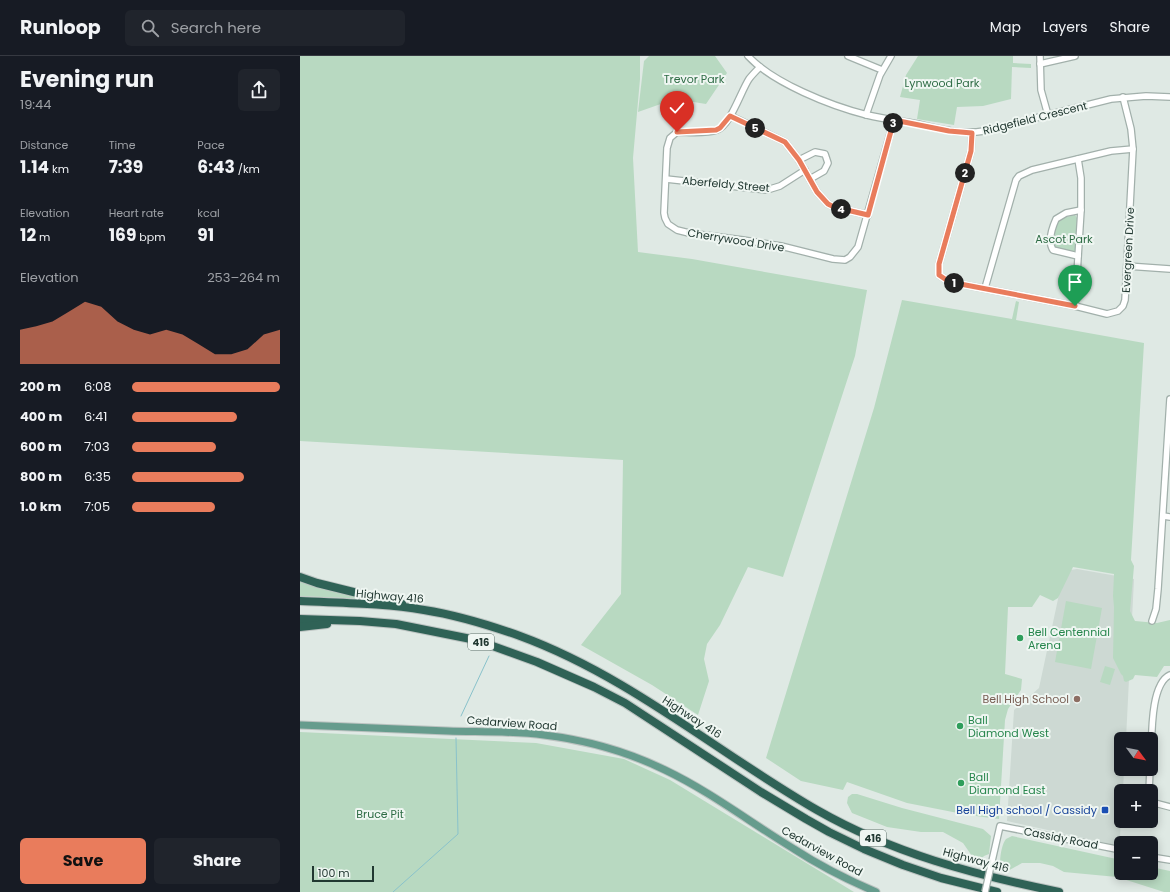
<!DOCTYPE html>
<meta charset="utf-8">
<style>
body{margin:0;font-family:Poppins,sans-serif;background:#20242c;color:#f1f3f6;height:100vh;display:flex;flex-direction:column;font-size:15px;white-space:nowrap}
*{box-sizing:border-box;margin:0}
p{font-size:13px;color:#9ea1a6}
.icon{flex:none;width:22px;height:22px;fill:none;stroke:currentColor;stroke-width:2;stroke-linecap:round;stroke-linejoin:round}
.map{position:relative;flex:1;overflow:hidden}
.side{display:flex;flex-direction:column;background:#171b24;width:300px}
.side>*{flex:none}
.needle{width:26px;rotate:122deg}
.buttons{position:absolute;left:814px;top:676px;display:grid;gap:8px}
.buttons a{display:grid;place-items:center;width:44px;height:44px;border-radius:6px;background:#171b24;box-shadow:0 2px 10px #0003;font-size:20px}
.scale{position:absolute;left:12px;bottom:10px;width:62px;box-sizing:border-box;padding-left:4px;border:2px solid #213831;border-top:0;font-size:11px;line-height:14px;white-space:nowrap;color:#213831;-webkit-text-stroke:3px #eff6f2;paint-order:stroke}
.pin{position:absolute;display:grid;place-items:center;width:34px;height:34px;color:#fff;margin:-41px -17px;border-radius:50% 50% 50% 0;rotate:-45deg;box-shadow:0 0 4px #0007}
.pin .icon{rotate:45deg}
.km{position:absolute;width:20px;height:20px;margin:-10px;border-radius:50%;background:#222;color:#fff;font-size:11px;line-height:20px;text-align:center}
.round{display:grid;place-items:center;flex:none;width:42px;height:42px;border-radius:6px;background:#20242c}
.headline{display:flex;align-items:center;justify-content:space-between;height:68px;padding:0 20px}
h1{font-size:22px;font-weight:700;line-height:30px}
.figures{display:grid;grid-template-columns:repeat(3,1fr);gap:6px;height:68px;padding:4px 20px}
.figures div{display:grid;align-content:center}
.figures b{font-size:17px;font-weight:700}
.figures small{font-size:11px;font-weight:400}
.figures p{font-size:11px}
.chart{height:112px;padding:8px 20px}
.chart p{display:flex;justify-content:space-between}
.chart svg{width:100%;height:72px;margin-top:4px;fill:#e97c5c;opacity:.7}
.cta{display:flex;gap:8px;margin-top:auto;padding:8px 20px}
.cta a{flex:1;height:46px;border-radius:6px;background:#e97c5c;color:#111;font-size:16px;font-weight:700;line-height:46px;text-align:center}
.cta a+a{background:#20242c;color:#f1f3f6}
ul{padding:0 20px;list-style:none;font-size:13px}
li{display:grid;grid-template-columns:64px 48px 1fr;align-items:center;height:30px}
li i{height:10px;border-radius:5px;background:#e97c5c}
header{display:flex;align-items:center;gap:24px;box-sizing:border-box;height:56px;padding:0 20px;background:#171b24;border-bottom:1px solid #363941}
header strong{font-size:19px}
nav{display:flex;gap:22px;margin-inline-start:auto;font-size:14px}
.search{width:280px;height:36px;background:#20242c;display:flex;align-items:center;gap:10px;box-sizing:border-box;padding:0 14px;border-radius:6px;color:#9ea1a6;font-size:15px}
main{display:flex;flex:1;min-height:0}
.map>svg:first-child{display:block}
.built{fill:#cdd9d3}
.green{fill:#b8d9c1}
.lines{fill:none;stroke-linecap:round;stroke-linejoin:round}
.stream{stroke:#89c2cb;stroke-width:1}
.minor-casing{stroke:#a2b0ab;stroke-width:8}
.major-casing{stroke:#bcc3c1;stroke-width:9}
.highway-casing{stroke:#bcc3c1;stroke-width:10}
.minor{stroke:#fff;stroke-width:5.5}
.major{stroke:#669c8d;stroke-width:7}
.highway{stroke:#2f6256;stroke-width:8}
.minor-bridge-casing{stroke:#a2b0ab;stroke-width:8;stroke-linecap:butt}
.minor-bridge{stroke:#fff;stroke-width:5.5}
.route-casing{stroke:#fff;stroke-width:8}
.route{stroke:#e97c5c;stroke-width:5}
.leisure-dot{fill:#2e9e5b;stroke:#eff6f2;stroke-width:1.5}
.education-dot{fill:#8d6e63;stroke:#eff6f2;stroke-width:1.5}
.transit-dot{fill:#1a4fb4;stroke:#eff6f2;stroke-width:1.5}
.labels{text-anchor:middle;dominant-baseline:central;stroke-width:4;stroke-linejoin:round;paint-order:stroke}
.shield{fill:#eff6f2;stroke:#5f716b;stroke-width:1}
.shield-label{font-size:10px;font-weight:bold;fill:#213831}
.park-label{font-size:11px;fill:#2e6c45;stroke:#eff6f2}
.street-label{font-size:11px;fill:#213831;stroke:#eff6f2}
.leisure-label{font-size:11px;fill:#27864d;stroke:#eff6f2;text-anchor:start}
.education-label{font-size:11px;fill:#785e54;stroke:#eff6f2;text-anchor:end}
.transit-label{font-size:11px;fill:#164399;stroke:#eff6f2;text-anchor:end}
</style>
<header>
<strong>Runloop</strong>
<div class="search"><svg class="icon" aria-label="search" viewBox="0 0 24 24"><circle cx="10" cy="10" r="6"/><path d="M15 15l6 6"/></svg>Search here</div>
<nav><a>Map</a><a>Layers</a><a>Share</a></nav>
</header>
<main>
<section class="side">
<div class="headline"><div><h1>Evening run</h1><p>19:44</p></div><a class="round"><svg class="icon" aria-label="share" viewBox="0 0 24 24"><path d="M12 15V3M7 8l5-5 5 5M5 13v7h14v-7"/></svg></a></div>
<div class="figures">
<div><p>Distance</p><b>1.14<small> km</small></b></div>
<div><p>Time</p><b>7:39</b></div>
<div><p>Pace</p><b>6:43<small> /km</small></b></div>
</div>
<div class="figures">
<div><p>Elevation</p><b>12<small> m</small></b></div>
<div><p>Heart rate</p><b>169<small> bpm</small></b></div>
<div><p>kcal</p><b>91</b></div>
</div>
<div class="chart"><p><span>Elevation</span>253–264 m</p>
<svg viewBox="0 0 160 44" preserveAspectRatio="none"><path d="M0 44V23L10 21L20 18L30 12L40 6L50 9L60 18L70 23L80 26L90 23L100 26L110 32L120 38L130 38L140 35L150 26L160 23V44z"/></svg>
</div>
<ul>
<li><b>200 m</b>6:08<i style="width:100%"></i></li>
<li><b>400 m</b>6:41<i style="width:71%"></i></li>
<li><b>600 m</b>7:03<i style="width:57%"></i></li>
<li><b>800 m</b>6:35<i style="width:76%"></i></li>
<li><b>1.0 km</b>7:05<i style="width:56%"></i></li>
</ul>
<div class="cta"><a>Save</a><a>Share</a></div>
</section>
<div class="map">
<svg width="870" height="836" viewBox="0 0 870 836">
<rect width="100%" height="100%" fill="#dfe9e4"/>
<path class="built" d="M 777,513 L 834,523 L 826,683 L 821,683 L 821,713 L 824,713 L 823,735 L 821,735 L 820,790 L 707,765 L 714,654 L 739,632 L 764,515 Z"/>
<g class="green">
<path d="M 0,0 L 340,0 L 340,23 L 333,102 L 338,196 L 392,203 L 567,234 L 555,300 L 483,521 L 448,511 L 420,569 L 407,588 L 404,603 L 409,625 L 398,659 L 352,629 L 281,589 L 321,538 L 323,404 L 0,385 Z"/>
<path d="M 349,0 L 415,0 L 427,17 L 406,48 L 375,43 L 338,56 L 344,5 Z"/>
<path d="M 618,0 L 713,0 L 713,7 L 731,8 L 731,12 L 712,11 L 711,43 L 683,50 L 657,51 L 654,69 L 617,63 L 620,44 L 600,41 L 606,19 Z"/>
<path d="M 775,159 L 777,162 L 775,196 L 756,193 L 752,189 L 757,166 L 759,163 Z"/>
<path d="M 602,244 L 712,263 L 716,245 L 719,246 L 716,264 L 844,287 L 831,504 L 834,510 L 830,555 L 835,565 L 857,567 L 870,564 L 870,610 L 864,610 L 857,621 L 835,619 L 833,623 L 826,626 L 824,625 L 823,620 L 821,618 L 813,602 L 814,551 L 813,540 L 814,518 L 773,511 L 758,542 L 753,545 L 740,539 L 732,551 L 708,551 L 705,618 L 722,623 L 721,634 L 708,653 L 705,664 L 699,763 L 668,759 L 607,747 L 547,726 L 543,734 L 501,725 L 466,702 L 574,352 Z"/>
<path d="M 0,523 L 70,543 L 0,540 Z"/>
<path d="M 766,545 L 802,552 L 791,613 L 755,606 Z"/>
<path d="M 805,610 L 815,613 L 810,629 L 800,626 Z"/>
<path d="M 0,676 L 236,687 L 324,703 L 370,724 L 554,836 L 0,836 Z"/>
<path d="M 552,738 L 557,738 L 602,752 L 683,773 L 691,780 L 689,798 L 684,800 L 680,804 L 672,800 L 663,787 L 643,776 L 621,776 L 587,771 L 552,757 L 547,747 L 548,741 Z"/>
<path d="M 712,780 L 821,804 L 821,817 L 851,817 L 851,811 L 870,815 L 870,836 L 864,836 L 817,821 L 764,816 L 753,810 L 740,807 L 722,807 L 706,816 L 702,815 C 698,809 701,789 706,783 C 708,782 710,781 712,780 Z"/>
</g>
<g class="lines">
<g class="stream">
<path d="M 161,660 L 189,600"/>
<path d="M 93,836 L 158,778 L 156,682"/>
</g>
<defs>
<g id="minor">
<path d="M 448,0 C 473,27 531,50 567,59 C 584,63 601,65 618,68 C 640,73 661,79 684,75 L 811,43 L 846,40 L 870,41"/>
<path d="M 548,0 L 582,14"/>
<path d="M 740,0 L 741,34 L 748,59"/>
<path d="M 740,8 L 775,0"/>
<path d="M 460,11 C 456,15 452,19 449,23 C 441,35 430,70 417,74 C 405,78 389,76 377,76 L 370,82 L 367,92 L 364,157 L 365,162 L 368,168 L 377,174 L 389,177 L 443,184 L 481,190 L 533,203 L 545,204 L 550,201 L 558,191 L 594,64"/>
<path d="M 566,59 L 580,19 L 591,0"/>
<path d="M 431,60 L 485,86 L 499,104 L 517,136 L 528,148 L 534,151 L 568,159"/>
<path d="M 672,77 L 671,95 L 639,208 L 639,219 L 648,225 L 655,227 L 775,250 L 807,258 L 818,255 L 823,250 L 825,244 L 833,93 L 831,73 L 823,41"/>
<path d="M 499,104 L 515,96 L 525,98 L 528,107 L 524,115 L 510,123"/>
<path d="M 366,123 L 467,134 L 480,130 L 505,114"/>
<path d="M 778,200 L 753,194 C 747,185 752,172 756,163 L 766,157 L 781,154"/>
<path d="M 827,210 L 870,213"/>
<path d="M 685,232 L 716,124 L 719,120 L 732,114 L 811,95 L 833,93"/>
<path d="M 775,250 L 781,154 L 781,122 L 778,103"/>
<path d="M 863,460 L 870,461"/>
<path d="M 852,565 L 856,553 L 858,533 L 870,343"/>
<path d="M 851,701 C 852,681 850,628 870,619"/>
<path d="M 849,735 L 850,713"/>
<path d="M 851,746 L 870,751"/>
<path d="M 851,801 L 870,804"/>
<path d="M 692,805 L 700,770 L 821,794"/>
</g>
<path id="major" d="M 0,669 C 49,671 99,673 148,675 C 180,676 212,675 244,679 C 286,684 328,696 365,714 C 411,736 451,767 494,793 C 520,810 548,824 576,836"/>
<g id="highway">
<path d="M 0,521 L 17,527 L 102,548"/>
<path d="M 0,545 C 41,547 84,547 124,554 C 156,559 189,569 220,580 C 329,620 418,697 517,754 C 592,797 675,819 759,836"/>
<path d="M 0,563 L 60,565 L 96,568 L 176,584 L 237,606 L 294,631 L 325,647 L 461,736 L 506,763 L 529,776 L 564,793 L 603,809 L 641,822 L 697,836"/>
<path d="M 0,571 L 27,568"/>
</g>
</defs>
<use href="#minor" class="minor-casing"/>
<use href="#major" class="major-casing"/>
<use href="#highway" class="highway-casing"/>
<use href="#minor" class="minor"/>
<use href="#major" class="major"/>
<use href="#highway" class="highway"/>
<defs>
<path id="minor-bridge" d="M 685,836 L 692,805"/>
</defs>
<use href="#minor-bridge" class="minor-bridge-casing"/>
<use href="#minor-bridge" class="minor-bridge"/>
</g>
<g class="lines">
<defs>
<path id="route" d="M 377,76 L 416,74 L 420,72 L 430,60 L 485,86 L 499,104 L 517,136 L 528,148 L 534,151 L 568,159 L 594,64 L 649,75 L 672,77 L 671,95 L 639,208 L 639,219 L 648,225 L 655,227 L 775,250"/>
</defs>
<use href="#route" class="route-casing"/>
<use href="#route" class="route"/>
</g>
<g class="leisure-dot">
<circle cx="720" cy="582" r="4"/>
<circle cx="660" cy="670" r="4"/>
<circle cx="661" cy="727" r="4"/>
</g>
<circle class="education-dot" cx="777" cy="643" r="4"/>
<rect class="transit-dot" x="801" y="750" width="8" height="8" rx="2"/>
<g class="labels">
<g class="shield">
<rect x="168" y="578" width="26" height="16" rx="3"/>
<rect x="560" y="774" width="26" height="16" rx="3"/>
</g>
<g class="shield-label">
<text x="181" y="586">416</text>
<text x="573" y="782">416</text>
</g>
<g class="park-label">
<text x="394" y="23">Trevor Park</text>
<text x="642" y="27">Lynwood Park</text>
<text x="764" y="183">Ascot Park</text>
<text x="80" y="758">Bruce Pit</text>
</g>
<g class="street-label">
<text transform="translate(735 62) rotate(-14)">Ridgefield Crescent</text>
<text transform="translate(426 128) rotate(5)">Aberfeldy Street</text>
<text transform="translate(436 184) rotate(9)">Cherrywood Drive</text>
<text transform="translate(828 194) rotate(-87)">Evergreen Drive</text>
<text transform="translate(90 540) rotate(5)">Highway 416</text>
<text transform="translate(392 661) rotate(33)">Highway 416</text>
<text transform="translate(212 667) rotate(4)">Cedarview Road</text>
<text transform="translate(761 782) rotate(11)">Cassidy Road</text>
<text transform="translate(522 795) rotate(29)">Cedarview Road</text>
<text transform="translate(676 804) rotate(15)">Highway 416</text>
</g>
<g class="leisure-label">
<text x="728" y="576">Bell Centennial<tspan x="728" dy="13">Arena</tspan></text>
<text x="668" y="664">Ball<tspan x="668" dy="13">Diamond West</tspan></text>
<text x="669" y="721">Ball<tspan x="669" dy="13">Diamond East</tspan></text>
</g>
<g class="education-label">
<text x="769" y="643">Bell High School</text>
</g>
<g class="transit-label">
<text x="797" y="754">Bell High school / Cassidy</text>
</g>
</g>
</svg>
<div class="buttons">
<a><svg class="needle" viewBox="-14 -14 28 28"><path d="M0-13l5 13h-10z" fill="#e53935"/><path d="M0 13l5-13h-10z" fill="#9ea1a6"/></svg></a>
<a>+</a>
<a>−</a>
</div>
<div class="scale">100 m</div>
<div class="pin" style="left:775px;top:250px;background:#1e9e55"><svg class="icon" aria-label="arrive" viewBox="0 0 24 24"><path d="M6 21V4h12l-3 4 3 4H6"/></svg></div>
<div class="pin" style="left:377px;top:76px;background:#d93025"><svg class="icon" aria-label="check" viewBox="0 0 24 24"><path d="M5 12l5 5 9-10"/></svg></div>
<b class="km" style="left:654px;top:227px">1</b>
<b class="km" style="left:665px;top:117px">2</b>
<b class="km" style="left:593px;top:67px">3</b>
<b class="km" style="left:541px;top:153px">4</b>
<b class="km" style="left:455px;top:72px">5</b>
</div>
</main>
